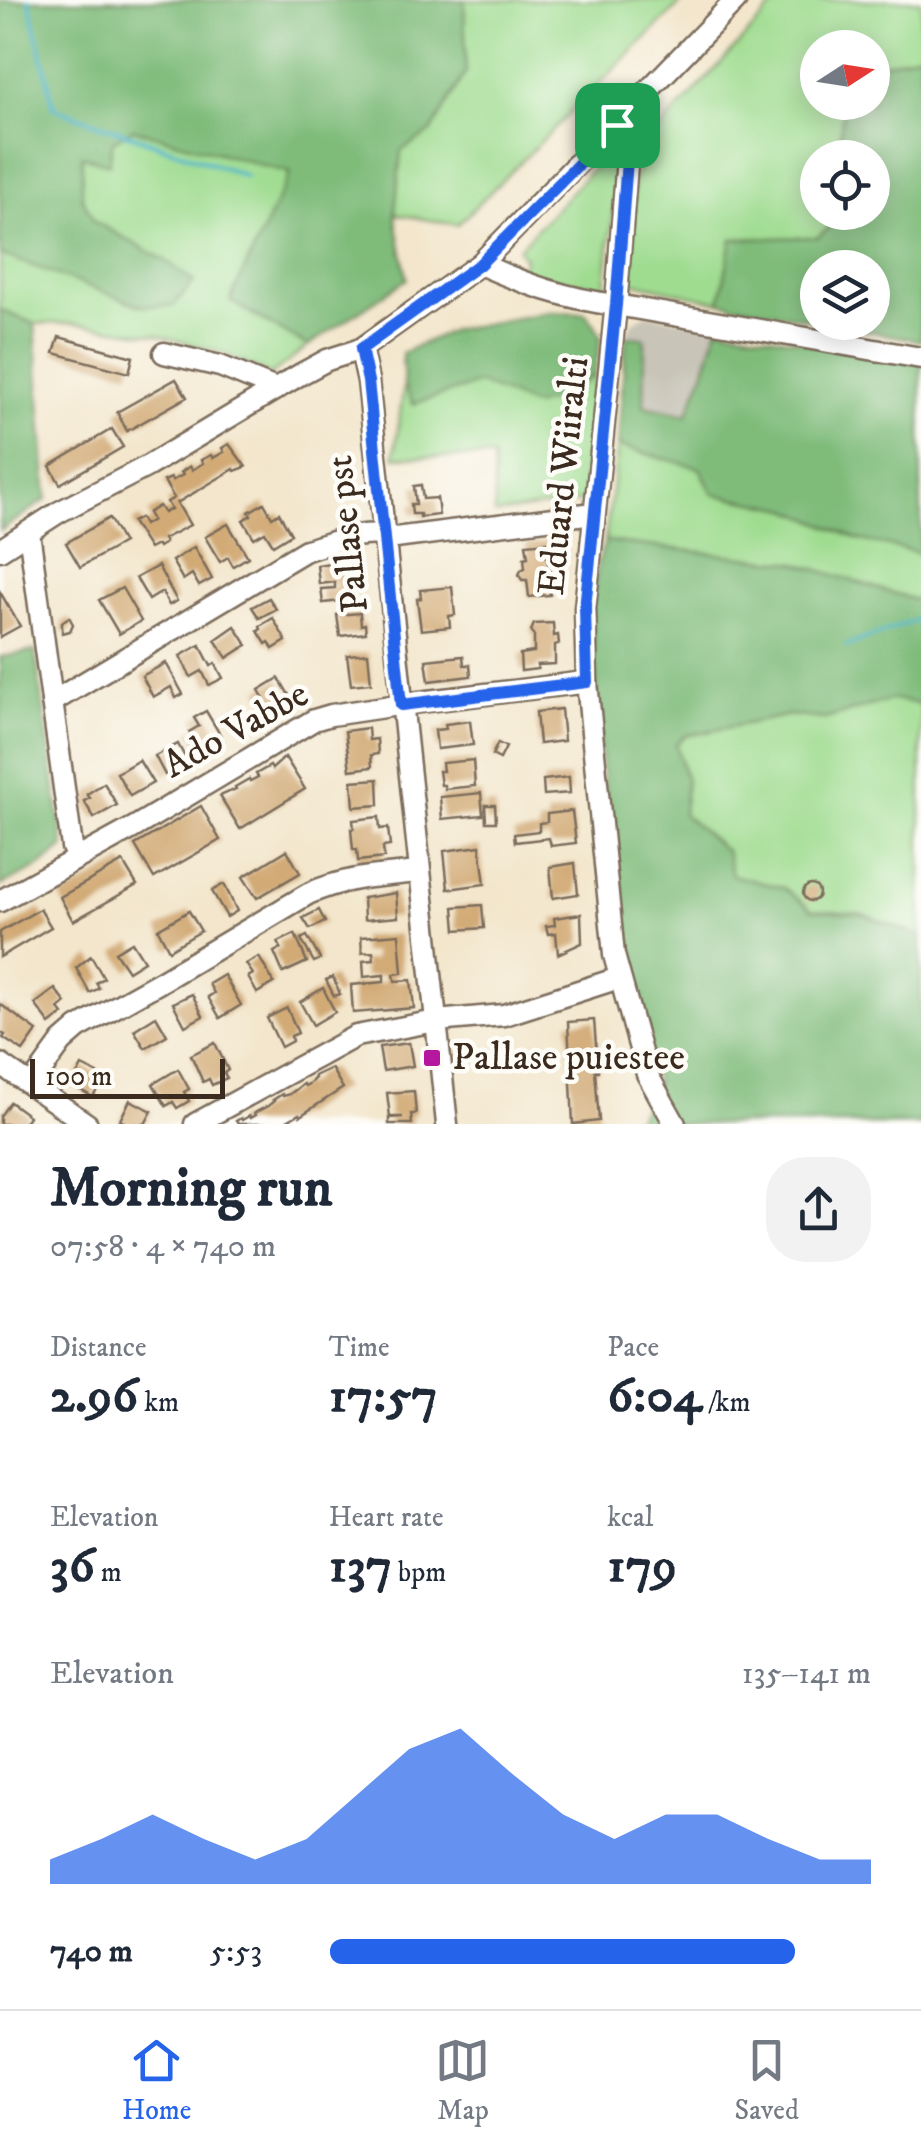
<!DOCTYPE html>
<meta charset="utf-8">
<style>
body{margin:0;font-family:"IM FELL DW Pica",serif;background:#f2f2f3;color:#1f2937;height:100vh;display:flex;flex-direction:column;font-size:38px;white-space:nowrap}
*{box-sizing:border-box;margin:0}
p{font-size:32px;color:#747a83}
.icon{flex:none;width:55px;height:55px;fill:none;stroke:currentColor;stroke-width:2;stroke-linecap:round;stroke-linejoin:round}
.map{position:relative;height:1124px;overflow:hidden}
.details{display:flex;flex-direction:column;background:#fff;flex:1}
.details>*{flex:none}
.needle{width:65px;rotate:78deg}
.tools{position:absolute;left:800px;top:30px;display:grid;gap:20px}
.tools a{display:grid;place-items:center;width:90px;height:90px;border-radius:50%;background:#fff;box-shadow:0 5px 25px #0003;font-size:50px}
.scale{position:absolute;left:30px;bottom:25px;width:195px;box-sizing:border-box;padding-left:10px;border:5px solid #3b2a1e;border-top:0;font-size:28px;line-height:35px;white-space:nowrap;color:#3b2a1e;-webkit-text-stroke:8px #fdfcf7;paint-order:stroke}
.pin{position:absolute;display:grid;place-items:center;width:85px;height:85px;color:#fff;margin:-42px;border-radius:20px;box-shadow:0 5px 15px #0006}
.round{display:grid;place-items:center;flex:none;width:105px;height:105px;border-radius:40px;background:#f2f2f3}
.summary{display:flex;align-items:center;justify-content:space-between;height:170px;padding:0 50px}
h1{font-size:55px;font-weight:800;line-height:75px}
.metrics{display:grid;grid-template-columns:repeat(3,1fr);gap:15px;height:170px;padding:10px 50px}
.metrics div{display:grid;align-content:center}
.metrics b{font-size:50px;font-weight:800}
.metrics small{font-size:28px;font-weight:400}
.metrics p{font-size:28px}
.chart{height:280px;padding:20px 50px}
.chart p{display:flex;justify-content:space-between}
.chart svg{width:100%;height:180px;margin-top:10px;fill:#2563eb;opacity:.7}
ul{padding:0 50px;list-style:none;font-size:32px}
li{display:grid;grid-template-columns:160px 120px 1fr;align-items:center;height:75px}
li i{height:25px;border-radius:12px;background:#2563eb}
.tab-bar{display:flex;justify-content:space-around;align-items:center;height:140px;border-top:2px solid #e0e1e3;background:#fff;font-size:28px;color:#747a83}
.tab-bar a{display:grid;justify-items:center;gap:5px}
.tab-bar .on{color:#2563eb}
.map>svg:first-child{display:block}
.industrial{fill:#c8c4b8}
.green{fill:#9fdc90;stroke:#6d8357;stroke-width:2.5}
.forest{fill:#7fbc7a;stroke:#5d734c;stroke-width:2.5}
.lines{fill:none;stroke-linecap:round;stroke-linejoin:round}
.stream{stroke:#4ab3c8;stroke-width:4}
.building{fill:#d2aa76}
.minor-casing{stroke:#7b6c5b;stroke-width:25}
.minor{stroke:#fff;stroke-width:20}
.route-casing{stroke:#fff;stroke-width:20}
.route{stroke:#2563eb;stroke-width:12}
.poi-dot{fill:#b5179e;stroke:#fdfcf7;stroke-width:4}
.labels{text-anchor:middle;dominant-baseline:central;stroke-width:9;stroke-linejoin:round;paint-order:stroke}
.street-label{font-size:38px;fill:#3b2a1e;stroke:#fdfcf7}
.poi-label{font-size:38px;fill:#3b2a1e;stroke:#fdfcf7;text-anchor:start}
</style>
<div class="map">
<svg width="921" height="1124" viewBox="0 0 921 1124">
<rect width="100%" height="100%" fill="#fdfcf7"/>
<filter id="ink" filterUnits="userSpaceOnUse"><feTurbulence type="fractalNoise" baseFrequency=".01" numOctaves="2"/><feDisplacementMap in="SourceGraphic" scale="20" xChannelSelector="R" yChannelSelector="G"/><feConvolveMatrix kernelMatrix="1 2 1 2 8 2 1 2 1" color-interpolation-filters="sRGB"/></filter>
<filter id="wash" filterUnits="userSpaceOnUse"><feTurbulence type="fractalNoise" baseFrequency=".0048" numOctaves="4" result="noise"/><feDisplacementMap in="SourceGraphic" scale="40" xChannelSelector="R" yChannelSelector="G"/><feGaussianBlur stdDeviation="2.25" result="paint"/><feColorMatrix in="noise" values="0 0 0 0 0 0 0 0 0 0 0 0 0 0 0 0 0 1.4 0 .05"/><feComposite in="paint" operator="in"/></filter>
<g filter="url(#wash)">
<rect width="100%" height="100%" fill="#f3e6cc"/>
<path class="industrial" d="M 647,314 L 718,327 L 704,373 L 687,415 L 644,406 L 645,339 L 626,336 L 632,323 Z"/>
<g class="green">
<path d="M 464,0 L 684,0 L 457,225 L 395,214 L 401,151 L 431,132 L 466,72 Z"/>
<path d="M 779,0 L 921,0 L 921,53 L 873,66 L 872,48 L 818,48 L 818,102 L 844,103 L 837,157 L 818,158 L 818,212 L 830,213 L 828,229 L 818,237 L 732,239 L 720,302 L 631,282 L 634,178 L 651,139 Z"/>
<path d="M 133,129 L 291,173 L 230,301 L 308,346 L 271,375 L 220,352 L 158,335 L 70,323 L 35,324 L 0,310 L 0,253 L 168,262 L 94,221 L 82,197 L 81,155 L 113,141 Z"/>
<path d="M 611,149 L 619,156 L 605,287 L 519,273 L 525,258 L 518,249 Z"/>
<path d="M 594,374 L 585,501 L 495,514 L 493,457 L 394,457 L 404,385 L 413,404 L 479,383 L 571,393 Z"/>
<path d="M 618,446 L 700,468 L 713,494 L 789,509 L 857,539 L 921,553 L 921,602 L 796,563 L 605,541 Z"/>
<path d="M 892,699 L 921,704 L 921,937 L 862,914 L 812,910 L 784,889 L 731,875 L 726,851 L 683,814 L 686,781 L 676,744 L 685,736 L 790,715 L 825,719 Z"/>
</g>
<g class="forest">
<path d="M 0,0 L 464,0 L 466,72 L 431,132 L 401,151 L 395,214 L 407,279 L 308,346 L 230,301 L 290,173 L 133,129 L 113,141 L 109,164 L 82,156 L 82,197 L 94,221 L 168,262 L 194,282 L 173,306 L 141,306 L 0,254 Z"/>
<path d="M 921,53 L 921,341 L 826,323 L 872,322 L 872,268 L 818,268 L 817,321 L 720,302 L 732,239 L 818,237 L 828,229 L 830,213 L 872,212 L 872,158 L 837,157 L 844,103 L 872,102 L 873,66 Z"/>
<path d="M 0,310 L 35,324 L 47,499 L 0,531 Z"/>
<path d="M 549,312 L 585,313 L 595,325 L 601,338 L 594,374 L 571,393 L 534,406 L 479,383 L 413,404 L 404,385 L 402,353 L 452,330 Z"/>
<path d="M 718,327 L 921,361 L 921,553 L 857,539 L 789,509 L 713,494 L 700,468 L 618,446 L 626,336 L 645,338 L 644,406 L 687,415 L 704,373 Z"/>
<path d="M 605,541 L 796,563 L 921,602 L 921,704 L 892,699 L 825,719 L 790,715 L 685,736 L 676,744 L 686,781 L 683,814 L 726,851 L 732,875 L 784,888 L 812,910 L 862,914 L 921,937 L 921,1124 L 634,1124 L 656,1084 L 634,1001 L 625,953 L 601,760 L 591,609 L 598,563 Z"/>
<path d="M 35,651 L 64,847 L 41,866 L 0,886 L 0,657 Z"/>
</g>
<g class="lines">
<g class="stream">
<path d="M 29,0 L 54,108 L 246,176"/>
<path d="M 846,646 L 921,618"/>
</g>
</g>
<g id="blocks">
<g class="building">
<path d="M 59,337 L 133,357 L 129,373 L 54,353 Z"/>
<path d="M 176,379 L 187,397 L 127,431 L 117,412 Z"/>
<path d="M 112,429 L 123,447 L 60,484 L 50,466 Z"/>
<path d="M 229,444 L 246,467 L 235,471 L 234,469 L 177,503 L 190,525 L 163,539 L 165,543 L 158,547 L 157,545 L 149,549 L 132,522 L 140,518 L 144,525 L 152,520 L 148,513 L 159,506 L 164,513 L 171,509 L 167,502 L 174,498 L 164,481 L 171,478 L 172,481 L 177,478 L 183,475 L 181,472 L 190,466 L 192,470 L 203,463 L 201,460 L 211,455 L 213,458 L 224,452 L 222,448 Z"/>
<path d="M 421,485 L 423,499 L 437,498 L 439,515 L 420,517 L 420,514 L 412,514 L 411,504 L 416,504 L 414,486 Z"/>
<path d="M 264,503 L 272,517 L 279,513 L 291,534 L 273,545 L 265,532 L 254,538 L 243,520 L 251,515 L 249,512 Z"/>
<path d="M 109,518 L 123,543 L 80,567 L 66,543 Z"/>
<path d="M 228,524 L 248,557 L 233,566 L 228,557 L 220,562 L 205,537 Z"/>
<path d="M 547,542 L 549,555 L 546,555 L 550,573 L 546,576 L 550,595 L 529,597 L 527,580 L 522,580 L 519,575 L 521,570 L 525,568 L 524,558 L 528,557 L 526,544 Z"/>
<path d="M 194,547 L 212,579 L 199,586 L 192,574 L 183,580 L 172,561 Z"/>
<path d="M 349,560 L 357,560 L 359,580 L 348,581 L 350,600 L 323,603 L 321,589 L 335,588 L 335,582 L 319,584 L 317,565 Z"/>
<path d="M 158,566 L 177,601 L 169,605 L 162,592 L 149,600 L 136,578 Z"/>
<path d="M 452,587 L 455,615 L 449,616 L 450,627 L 421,630 L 417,599 L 421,598 L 420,590 Z"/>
<path d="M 122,588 L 141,621 L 119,634 L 99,600 Z"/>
<path d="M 0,592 L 20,626 L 0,637 Z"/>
<path d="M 269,598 L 276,609 L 259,618 L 252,607 Z"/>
<path d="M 360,613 L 361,625 L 365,624 L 366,633 L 340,636 L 337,615 Z"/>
<path d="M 69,617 L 73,624 L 70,631 L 62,633 L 62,622 Z"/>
<path d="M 273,618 L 286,641 L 273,649 L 269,642 L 266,644 L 258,631 L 261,629 L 260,626 Z"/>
<path d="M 553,623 L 554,636 L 558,635 L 559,644 L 555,645 L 555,664 L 537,665 L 538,669 L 521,671 L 520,654 L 534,652 L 534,636 L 531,631 L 534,624 Z"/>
<path d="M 235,626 L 247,645 L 227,658 L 215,640 Z"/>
<path d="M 200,645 L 211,666 L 215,663 L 223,678 L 209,685 L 202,671 L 191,677 L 180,656 Z"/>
<path d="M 368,653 L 371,683 L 351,685 L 347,655 Z"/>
<path d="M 463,656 L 464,665 L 470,665 L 471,676 L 429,681 L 426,660 Z"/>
<path d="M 166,663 L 183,694 L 176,698 L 171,687 L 153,697 L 142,676 Z"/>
<path d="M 279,678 L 293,702 L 272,713 L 259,690 Z"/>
<path d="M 561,709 L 564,741 L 539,744 L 536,712 Z"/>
<path d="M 206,711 L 224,741 L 213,748 L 211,745 L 201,751 L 189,732 L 199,726 L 194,718 Z"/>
<path d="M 470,721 L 473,745 L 437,749 L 435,730 L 446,729 L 445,724 Z"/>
<path d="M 368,728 L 369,740 L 377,739 L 378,754 L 371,755 L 372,767 L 350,770 L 345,731 Z"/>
<path d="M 498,743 L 506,747 L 500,759 L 492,755 Z"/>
<path d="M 178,744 L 188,763 L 165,775 L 155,756 Z"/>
<path d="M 285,757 L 305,789 L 240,829 L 220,796 L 236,789 L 235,787 L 249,779 L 250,781 L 258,777 L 256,774 L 270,766 L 272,769 Z"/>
<path d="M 139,760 L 153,783 L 130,796 L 117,773 Z"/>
<path d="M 473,760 L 475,786 L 445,789 L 444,785 L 441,785 L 439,771 L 443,771 L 442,763 Z"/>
<path d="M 569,777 L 570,793 L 544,795 L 543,780 Z"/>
<path d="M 378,779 L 379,805 L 354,807 L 352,781 Z"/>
<path d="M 104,783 L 117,805 L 94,818 L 84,801 L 90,798 L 87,794 Z"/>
<path d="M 481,793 L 483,815 L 442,819 L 440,797 Z"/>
<path d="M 485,805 L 495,805 L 496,822 L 486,822 Z"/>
<path d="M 201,806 L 220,840 L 154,878 L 135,845 Z"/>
<path d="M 572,811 L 576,843 L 551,846 L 549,838 L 515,842 L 514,834 L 539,831 L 539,823 L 547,822 L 547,814 Z"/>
<path d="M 379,817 L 380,829 L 388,828 L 390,846 L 383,847 L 384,858 L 358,861 L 357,850 L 353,850 L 351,829 L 354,829 L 353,820 Z"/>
<path d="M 480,846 L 485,884 L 448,889 L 444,851 Z"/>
<path d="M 287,850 L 300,873 L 257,898 L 243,877 Z"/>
<path d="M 123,862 L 137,885 L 73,921 L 60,897 Z"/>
<path d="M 575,863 L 578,894 L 553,898 L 550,867 Z"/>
<path d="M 224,884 L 237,911 L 227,917 L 212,891 Z"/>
<circle cx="811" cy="893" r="8"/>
<path d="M 396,893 L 398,917 L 364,920 L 363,898 Z"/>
<path d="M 482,905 L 484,928 L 456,930 L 454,907 Z"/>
<path d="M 40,909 L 51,927 L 0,957 L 0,932 Z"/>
<path d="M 319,910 L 325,922 L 310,929 L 303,918 Z"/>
<path d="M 189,911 L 201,931 L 169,950 L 158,929 Z"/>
<path d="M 581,914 L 582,943 L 558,954 L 556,933 L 548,934 L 546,926 L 555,925 L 554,918 Z"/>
<path d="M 295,934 L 307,962 L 283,973 L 274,952 L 281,948 L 278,942 Z"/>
<path d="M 399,934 L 402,973 L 394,974 L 395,981 L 411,980 L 414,1008 L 353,1013 L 351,985 L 384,982 L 384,975 L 364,977 L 363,961 L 374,960 L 373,952 L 362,953 L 361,937 Z"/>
<path d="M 307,936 L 320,959 L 314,962 L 301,939 Z"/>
<path d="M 132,942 L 144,961 L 128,971 L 115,952 Z"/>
<path d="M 91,956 L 104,978 L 96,983 L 99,988 L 90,993 L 76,968 Z"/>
<path d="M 259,957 L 274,983 L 257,993 L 248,977 L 253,974 L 246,964 Z"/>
<path d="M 224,975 L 241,1005 L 220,1018 L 208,997 L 214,993 L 209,984 Z"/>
<path d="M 333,977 L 340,994 L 334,996 L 326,980 Z"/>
<path d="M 323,988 L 335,1012 L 313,1025 L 300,1002 Z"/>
<path d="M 55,989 L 66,1003 L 59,1009 L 63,1014 L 50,1024 L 35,1004 Z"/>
<path d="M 192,994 L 203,1016 L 185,1026 L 173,1003 Z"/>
<path d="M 0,1004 L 37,1031 L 23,1051 L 3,1038 L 5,1035 L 0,1032 Z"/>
<path d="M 287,1008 L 298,1033 L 291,1036 L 292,1041 L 281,1047 L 267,1018 Z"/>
<path d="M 156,1016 L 167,1035 L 145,1048 L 134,1030 Z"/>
<path d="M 594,1020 L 598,1071 L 595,1071 L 599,1121 L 573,1124 L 568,1022 Z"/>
<path d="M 215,1043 L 228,1070 L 224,1073 L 227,1078 L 212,1085 L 209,1079 L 203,1082 L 191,1055 Z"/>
<path d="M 409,1043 L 413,1066 L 383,1071 L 379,1047 Z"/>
<path d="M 82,1066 L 104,1077 L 93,1097 L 72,1085 Z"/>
<path d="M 331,1068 L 343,1088 L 300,1116 L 299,1114 L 282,1124 L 238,1124 L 236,1121 L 241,1118 L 242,1120 L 249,1116 L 250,1118 L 255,1115 L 254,1113 L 268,1106 L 274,1101 L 273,1100 L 282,1094 L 283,1096 L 290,1094 L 303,1084 L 305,1086 L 310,1083 L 315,1078 L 314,1076 Z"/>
<path d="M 178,1069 L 189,1089 L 184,1092 L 189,1101 L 177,1108 L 173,1102 L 166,1106 L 153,1084 Z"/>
<path d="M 414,1091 L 416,1114 L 411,1114 L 412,1124 L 389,1124 L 389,1118 L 403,1117 L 390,1117 L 387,1093 Z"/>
<path d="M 130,1100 L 152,1111 L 145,1124 L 128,1124 L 120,1120 Z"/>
<path d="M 10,1102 L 29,1116 L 24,1124 L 0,1124 L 0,1116 Z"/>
</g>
</g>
</g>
<g filter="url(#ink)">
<use href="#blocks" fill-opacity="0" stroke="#7b6c5b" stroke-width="2.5"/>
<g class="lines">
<defs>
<g id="minor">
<path d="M 617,125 L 628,147 L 616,305 L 585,608 L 587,682 L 614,955 L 647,1074 L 675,1124"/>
<path d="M 480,264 C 525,284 567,299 616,305 L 921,358"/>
<path d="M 361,349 L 368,381 L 447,1124"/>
<path d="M 164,353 L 220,366 L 276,389"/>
<path d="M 29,532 L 72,847 L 77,858"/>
<path d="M 0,550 L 59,512 L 148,466 L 301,374 L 327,360 L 361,349 L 480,264 L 736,0"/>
<path d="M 52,702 L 306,550 C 335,542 366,528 395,538 L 594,513"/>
<path d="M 0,901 L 133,828 L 314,720 L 331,715 L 411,703 L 587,682"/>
<path d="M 0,1064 L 87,1124"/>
<path d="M 31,1085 L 62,1042 L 78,1028 L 160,982 L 308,894 C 345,877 379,876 419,872"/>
<path d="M 195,1124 L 356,1036 L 436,1021 L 504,1015 L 619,978"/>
</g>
</defs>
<use href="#minor" class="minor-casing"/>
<use href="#minor" class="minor"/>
</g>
</g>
<g class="lines" filter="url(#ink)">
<defs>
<path id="route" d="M 617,125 L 628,147 L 616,305 L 585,608 L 587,682 L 401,705 L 368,381 L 361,349 L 480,264 Z"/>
</defs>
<use href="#route" class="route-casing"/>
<use href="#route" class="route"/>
</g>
<rect class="poi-dot" x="422" y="1048" width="20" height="20" rx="5"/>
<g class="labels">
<g class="street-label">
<text transform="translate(564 476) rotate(-84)">Eduard Wiiralti</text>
<text transform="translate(348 534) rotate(-96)">Pallase pst</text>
<text transform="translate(236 730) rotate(-29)">Ado Vabbe</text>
</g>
<g class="poi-label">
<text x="452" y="1058">Pallase puiestee</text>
</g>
</g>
</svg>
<div class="tools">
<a><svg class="needle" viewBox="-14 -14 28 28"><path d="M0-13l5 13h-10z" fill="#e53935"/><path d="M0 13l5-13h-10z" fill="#747a83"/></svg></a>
<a><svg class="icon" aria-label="locate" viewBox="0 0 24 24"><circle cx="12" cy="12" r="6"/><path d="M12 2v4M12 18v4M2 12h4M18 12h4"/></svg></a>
<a><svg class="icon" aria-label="layers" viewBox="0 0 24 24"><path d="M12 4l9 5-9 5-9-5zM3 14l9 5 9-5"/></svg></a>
</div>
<div class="scale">100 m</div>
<div class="pin" style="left:617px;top:125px;background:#1e9e55"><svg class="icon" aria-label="arrive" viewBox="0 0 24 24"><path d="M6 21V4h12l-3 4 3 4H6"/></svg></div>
</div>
<section class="details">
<div class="summary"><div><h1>Morning run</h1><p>07:58 · 4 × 740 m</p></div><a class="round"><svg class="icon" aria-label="share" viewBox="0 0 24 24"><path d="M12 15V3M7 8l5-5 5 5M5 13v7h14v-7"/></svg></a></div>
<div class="metrics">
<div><p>Distance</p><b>2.96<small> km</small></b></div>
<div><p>Time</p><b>17:57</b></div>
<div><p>Pace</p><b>6:04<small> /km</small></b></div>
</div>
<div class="metrics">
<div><p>Elevation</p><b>36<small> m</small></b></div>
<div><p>Heart rate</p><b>137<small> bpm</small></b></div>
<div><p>kcal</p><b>179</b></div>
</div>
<div class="chart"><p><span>Elevation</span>135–141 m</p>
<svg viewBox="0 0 160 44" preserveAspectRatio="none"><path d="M0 44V38L10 33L20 27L30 33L40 38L50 33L60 22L70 11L80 6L90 17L100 27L110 33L120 27L130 27L140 33L150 38L160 38V44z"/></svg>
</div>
<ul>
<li><b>740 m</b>5:53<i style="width:86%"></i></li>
</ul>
</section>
<nav class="tab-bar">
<a class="on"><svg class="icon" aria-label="home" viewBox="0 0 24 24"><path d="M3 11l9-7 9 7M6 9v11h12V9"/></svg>Home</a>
<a><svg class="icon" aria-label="map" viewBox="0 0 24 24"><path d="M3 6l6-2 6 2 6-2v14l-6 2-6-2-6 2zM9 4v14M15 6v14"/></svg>Map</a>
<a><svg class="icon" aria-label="saved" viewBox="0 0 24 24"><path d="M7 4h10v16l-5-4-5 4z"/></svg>Saved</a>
</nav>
